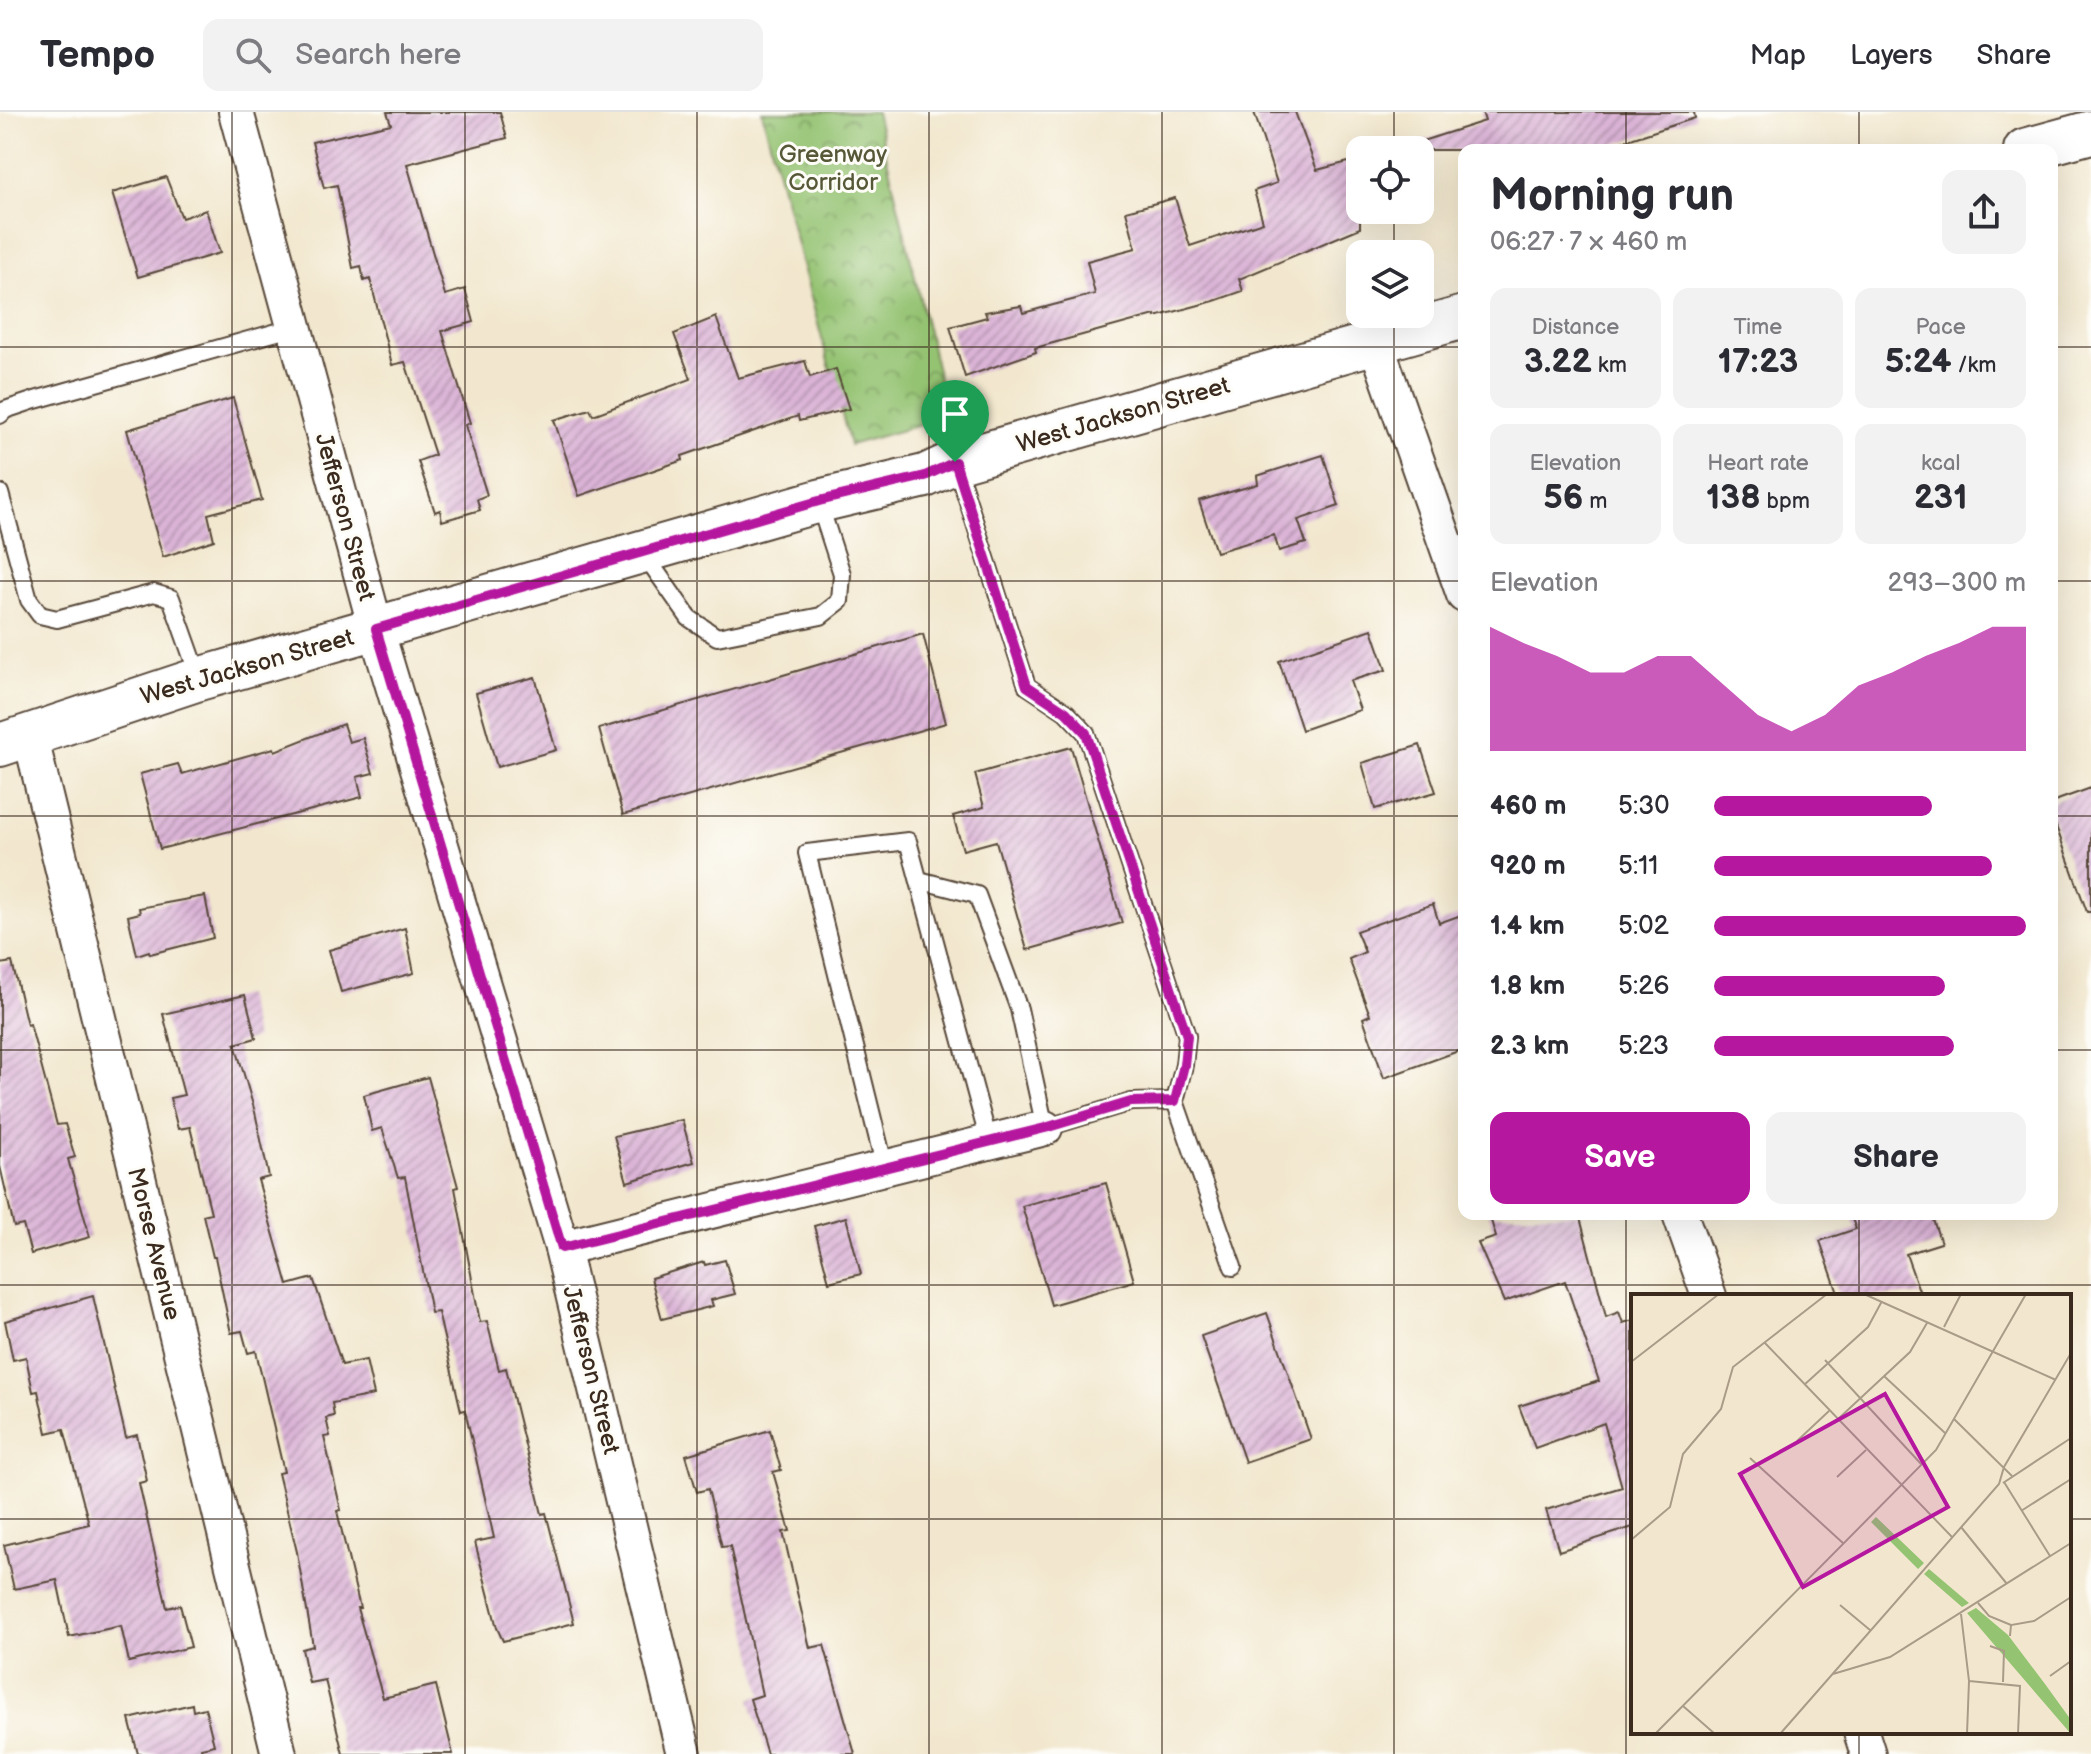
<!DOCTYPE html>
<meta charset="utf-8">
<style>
body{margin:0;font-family:"Balsamiq Sans",sans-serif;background:#f2f2f3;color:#2b2b33;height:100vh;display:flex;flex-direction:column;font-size:30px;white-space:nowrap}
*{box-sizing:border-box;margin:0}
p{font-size:26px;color:#7c7c81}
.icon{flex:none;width:44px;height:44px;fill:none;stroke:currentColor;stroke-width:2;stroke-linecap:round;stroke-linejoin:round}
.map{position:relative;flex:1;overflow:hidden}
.details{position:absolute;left:1458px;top:32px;width:600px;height:1076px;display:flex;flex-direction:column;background:#fff;border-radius:16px;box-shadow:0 8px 32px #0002}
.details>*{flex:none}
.buttons{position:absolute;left:1346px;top:24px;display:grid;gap:16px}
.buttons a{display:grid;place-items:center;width:88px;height:88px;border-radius:16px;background:#fff;box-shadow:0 8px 32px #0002;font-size:40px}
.pin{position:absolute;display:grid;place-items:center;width:68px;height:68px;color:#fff;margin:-82px -34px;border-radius:50% 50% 50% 0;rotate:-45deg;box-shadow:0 0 8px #0007}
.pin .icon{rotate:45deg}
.round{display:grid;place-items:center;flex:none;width:84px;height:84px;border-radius:16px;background:#f2f2f3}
.summary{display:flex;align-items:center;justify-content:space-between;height:136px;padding:0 32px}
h1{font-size:44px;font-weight:700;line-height:60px}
.stats{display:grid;grid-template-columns:repeat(3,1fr);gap:12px;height:136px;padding:8px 32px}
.stats div{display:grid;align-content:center;border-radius:16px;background:#f2f2f3;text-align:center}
.stats b{font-size:34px;font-weight:700}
.stats small{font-size:22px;font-weight:400}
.stats p{font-size:22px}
.chart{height:224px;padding:16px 32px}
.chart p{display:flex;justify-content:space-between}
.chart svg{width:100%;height:144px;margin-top:8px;fill:#b5179e;opacity:.7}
.button{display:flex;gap:16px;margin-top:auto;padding:16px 32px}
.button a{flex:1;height:92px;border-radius:16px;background:#b5179e;color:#fff;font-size:32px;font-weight:700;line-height:92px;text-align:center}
.button a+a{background:#f2f2f3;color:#2b2b33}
ul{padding:0 32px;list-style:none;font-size:26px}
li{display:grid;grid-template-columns:128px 96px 1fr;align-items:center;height:60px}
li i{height:20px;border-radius:10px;background:#b5179e}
header{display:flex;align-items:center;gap:48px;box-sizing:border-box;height:112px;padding:0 40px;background:#fff;border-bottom:2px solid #e1e1e2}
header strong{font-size:38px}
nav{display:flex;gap:44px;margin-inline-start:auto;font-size:28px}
.search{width:560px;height:72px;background:#f2f2f3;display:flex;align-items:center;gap:20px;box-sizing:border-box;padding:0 28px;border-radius:16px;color:#7c7c81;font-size:30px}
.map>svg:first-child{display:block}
.park{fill:url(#park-crowns);stroke:#687648;stroke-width:2}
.building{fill:url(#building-hatch)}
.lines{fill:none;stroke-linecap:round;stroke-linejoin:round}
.service-casing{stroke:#564638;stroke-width:20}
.minor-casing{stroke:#564638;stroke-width:38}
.tertiary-casing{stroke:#564638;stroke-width:46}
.service{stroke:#fff;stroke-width:16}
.minor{stroke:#fff;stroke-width:34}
.tertiary{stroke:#fff;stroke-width:42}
.route-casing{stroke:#fff;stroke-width:16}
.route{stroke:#b5179e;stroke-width:10}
.grid{fill:none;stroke:#3b2a1e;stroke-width:2;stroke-opacity:0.55}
.labels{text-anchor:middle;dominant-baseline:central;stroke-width:6;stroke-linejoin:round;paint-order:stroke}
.park-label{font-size:24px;fill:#565837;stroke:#fdfcf7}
.street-label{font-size:24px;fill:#3b2a1e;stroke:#fdfcf7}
.inset-road{fill:none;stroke:#a99b88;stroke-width:2}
.view{fill:#b5179e;fill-opacity:0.15;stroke:#b5179e;stroke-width:4}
.inset-edge{fill:none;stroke:#3b2a1e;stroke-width:4}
</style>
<header>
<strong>Tempo</strong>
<div class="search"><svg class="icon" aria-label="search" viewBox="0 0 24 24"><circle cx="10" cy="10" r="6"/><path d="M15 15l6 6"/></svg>Search here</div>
<nav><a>Map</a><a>Layers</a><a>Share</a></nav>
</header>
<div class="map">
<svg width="2091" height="1642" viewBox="0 0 2091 1642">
<defs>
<pattern id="park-crowns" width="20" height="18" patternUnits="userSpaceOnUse" patternTransform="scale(2)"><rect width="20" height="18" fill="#94c372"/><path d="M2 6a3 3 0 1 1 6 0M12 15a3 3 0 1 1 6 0" fill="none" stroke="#7a9f5d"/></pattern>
<pattern id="building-hatch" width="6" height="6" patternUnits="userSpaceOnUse" patternTransform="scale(2)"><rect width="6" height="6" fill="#dbb4d7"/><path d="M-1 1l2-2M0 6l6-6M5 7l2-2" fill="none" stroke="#b393ae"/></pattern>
</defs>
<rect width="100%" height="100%" fill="#fdfcf7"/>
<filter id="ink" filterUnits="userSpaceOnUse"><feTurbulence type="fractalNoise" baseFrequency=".0125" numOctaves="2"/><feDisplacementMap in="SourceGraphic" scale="16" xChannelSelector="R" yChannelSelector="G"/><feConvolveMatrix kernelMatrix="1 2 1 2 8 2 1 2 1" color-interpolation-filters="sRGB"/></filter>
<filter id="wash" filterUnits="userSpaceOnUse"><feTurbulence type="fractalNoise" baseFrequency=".006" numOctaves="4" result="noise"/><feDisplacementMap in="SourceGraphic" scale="32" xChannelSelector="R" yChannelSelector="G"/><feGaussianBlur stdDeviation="1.8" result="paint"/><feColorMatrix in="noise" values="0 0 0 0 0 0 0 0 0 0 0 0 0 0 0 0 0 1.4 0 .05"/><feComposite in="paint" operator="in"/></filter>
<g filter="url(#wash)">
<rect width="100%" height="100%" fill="#f2e7ce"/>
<path class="park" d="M 762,0 L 876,0 L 948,305 L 850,333 Z"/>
<g id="blocks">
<g class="building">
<path d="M 387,0 L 500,0 L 507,26 L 407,52 L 445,183 L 465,177 L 474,210 L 442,219 L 470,311 L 465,313 L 487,383 L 477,387 L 480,398 L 442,409 L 440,398 L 435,400 L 418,349 L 435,343 L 405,250 L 392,253 L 370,167 L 364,169 L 361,154 L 353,156 L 337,73 L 324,76 L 312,30 L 391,12 Z"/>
<path d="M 1254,0 L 1295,0 L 1317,58 L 1360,47 L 1360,116 L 1239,167 L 1243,179 L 1214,189 L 1155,205 L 1155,203 L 1035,236 L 1036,240 L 965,265 L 950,215 L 987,205 L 985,200 L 1021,194 L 1023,201 L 1095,182 L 1087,149 L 1136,136 L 1126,99 L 1175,86 L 1190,134 L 1263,110 L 1254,79 L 1277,71 Z"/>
<path d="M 1482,0 L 1694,0 L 1695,6 L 1597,38 L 1414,38 L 1413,32 L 1485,9 Z"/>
<path d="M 166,65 L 182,106 L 206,98 L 220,141 L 138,165 L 112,81 Z"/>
<path d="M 716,205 L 738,266 L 805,249 L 810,265 L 836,257 L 849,297 L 799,309 L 798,304 L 682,344 L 683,348 L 579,384 L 554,308 L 590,297 L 593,303 L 691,267 L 674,222 Z"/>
<path d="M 233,286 L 262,388 L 208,402 L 214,428 L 163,445 L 127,318 Z"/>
<path d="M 1323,343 L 1339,394 L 1298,408 L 1306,431 L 1279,439 L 1274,423 L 1216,440 L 1199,389 L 1258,372 L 1257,364 Z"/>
<path d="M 1372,517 L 1386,558 L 1350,569 L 1360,598 L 1302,618 L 1279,549 Z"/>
<path d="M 923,522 L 946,611 L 623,703 L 599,617 Z"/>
<path d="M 535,565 L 556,638 L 497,655 L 476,581 Z"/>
<path d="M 343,612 L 349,630 L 363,626 L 373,661 L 357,665 L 362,685 L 160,737 L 140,662 L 178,652 L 182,662 L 274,636 L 275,639 Z"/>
<path d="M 1420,633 L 1436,680 L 1375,697 L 1362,651 Z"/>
<path d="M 1071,635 L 1122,811 L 1027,838 L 996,729 L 963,738 L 953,704 L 984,695 L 975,662 Z"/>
<path d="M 2091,676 L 2091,800 L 2087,800 L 2052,703 L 2052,690 Z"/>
<path d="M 205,784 L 213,826 L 150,842 L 149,839 L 137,843 L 128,804 L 140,801 L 139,796 Z"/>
<path d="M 1433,792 L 1439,811 L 1464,802 L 1464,937 L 1384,966 L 1363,906 L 1370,903 L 1349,847 L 1365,840 L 1356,819 Z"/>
<path d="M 405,816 L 414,861 L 341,880 L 329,838 Z"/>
<path d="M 12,850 L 27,913 L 30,912 L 57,1013 L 65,1012 L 75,1045 L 68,1047 L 90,1125 L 31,1142 L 23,1113 L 14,1115 L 0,1054 L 0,852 Z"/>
<path d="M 245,883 L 256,926 L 235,932 L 255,1000 L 269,1065 L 258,1068 L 288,1173 L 313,1166 L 342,1253 L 366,1248 L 374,1283 L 332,1291 L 334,1304 L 326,1306 L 330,1324 L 324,1325 L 341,1398 L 337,1399 L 360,1496 L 357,1496 L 383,1586 L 436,1573 L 453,1642 L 343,1642 L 325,1568 L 309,1571 L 302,1537 L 313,1534 L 297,1440 L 278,1361 L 284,1360 L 256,1239 L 248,1241 L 242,1219 L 231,1221 L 215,1145 L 213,1145 L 203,1103 L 211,1101 L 190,1015 L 178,1017 L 170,986 L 184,983 L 163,902 Z"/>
<path d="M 428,965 L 458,1075 L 455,1076 L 480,1210 L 487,1209 L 499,1258 L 506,1256 L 542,1402 L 546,1401 L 574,1511 L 503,1529 L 497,1516 L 475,1430 L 494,1426 L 465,1298 L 461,1299 L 438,1200 L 431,1201 L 405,1065 L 398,1066 L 382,1016 L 372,1019 L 364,983 Z"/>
<path d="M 682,1008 L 694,1050 L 627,1070 L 614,1024 Z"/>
<path d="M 1106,1071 L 1134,1169 L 1051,1193 L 1022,1094 Z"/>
<path d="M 1489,1102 L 1579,1102 L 1606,1205 L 1619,1200 L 1623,1211 L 1633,1208 L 1633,1415 L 1559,1439 L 1546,1398 L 1622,1375 L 1604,1311 L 1535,1336 L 1519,1294 L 1599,1269 L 1565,1169 L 1504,1190 L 1478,1131 L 1496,1125 Z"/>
<path d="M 1850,1102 L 1931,1102 L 1941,1131 L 1906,1142 L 1921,1184 L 1839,1184 L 1820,1129 L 1856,1117 Z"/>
<path d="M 846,1105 L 861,1162 L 829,1170 L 814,1114 Z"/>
<path d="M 725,1148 L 735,1182 L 711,1188 L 713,1194 L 662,1207 L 651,1166 L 704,1150 L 705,1153 Z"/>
<path d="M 93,1184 L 126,1326 L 137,1323 L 147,1369 L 139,1371 L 167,1496 L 180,1493 L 191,1535 L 129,1550 L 121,1514 L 69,1525 L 57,1468 L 14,1477 L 4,1433 L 89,1412 L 64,1317 L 47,1321 L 38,1279 L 33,1280 L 26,1245 L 13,1248 L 5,1209 Z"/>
<path d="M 1267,1201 L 1311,1327 L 1245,1350 L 1201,1224 Z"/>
<path d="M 770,1318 L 781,1358 L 773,1360 L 790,1419 L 783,1420 L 810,1536 L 824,1533 L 855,1642 L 767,1642 L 750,1587 L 762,1583 L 730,1434 L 722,1435 L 708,1377 L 697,1380 L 686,1343 Z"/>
<path d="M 192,1592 L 193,1599 L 205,1596 L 214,1633 L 201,1636 L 202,1642 L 138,1642 L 129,1607 Z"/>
</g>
</g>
</g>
<g filter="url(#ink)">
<use href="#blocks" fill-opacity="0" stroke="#564638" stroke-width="2"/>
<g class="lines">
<defs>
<g id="service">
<path d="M 0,303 L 5,298 L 35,288 L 295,215"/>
<path d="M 956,352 L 1027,574 L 1066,600 L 1086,621 L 1187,924 L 1184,953 L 1175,989 L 1233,1155"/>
<path d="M 0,381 L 29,488 L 40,503 L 57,507 L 154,481 L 171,486 L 199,565"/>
<path d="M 644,442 L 689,506 L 717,525 L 821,504 L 840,489 L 842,462 L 819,391"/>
<path d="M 919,768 L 977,783 L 1019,897 L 1045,1016 L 1131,990 L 1175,989"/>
<path d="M 885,1056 L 807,741 L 908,729 L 989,1030"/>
</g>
<g id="minor">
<path d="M 236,0 L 376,517 L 562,1136 L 684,1642"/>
<path d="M 1376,232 L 1464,483"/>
<path d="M 30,623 L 279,1642"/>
<path d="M 1680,1102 L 1709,1184"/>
<path d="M 562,1136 L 1045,1016"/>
<path d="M 1861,1620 L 1868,1642"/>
</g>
<g id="tertiary">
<path d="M 2025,38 L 2091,20"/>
<path d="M 0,633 L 199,567 L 819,389 L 925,364 L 955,350 L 1464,205"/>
</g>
</defs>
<use href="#service" class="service-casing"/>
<use href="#minor" class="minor-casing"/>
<use href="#tertiary" class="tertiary-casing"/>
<use href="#service" class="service"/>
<use href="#minor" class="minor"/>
<use href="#tertiary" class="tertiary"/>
</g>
</g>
<g class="lines" filter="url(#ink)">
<defs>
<path id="route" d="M 955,350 L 1027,574 L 1066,600 L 1086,621 L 1187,924 L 1184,953 L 1175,989 L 1131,990 L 1045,1016 L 562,1136 L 376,517 L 819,389 L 925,364 Z"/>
</defs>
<use href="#route" class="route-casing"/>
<use href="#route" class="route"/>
</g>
<path class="grid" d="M 232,0 L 232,1642M 465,0 L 465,1642M 697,0 L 697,1642M 929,0 L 929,1642M 1162,0 L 1162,1642M 1394,0 L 1394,38M 1626,0 L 1626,38M 1859,0 L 1859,38M 1394,98 L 1394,142M 1394,202 L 1394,1642M 0,235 L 1464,235M 2052,235 L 2091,235M 0,469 L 1464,469M 2052,469 L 2091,469M 0,704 L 1464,704M 2052,704 L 2091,704M 0,938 L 1464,938M 2052,938 L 2091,938M 1626,1102 L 1626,1642M 1859,1102 L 1859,1184M 0,1173 L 2091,1173M 0,1407 L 1633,1407M 2069,1407 L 2091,1407M 1859,1620 L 1859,1642"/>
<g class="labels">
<g class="park-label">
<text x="833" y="42">Greenway<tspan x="833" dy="28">Corridor</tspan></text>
</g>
<g class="street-label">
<text transform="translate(1123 303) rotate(-16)">West Jackson Street</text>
<text transform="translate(345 405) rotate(75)">Jefferson Street</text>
<text transform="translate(247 555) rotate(-16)">West Jackson Street</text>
<text transform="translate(154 1132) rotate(76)">Morse Avenue</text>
<text transform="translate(591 1258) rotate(76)">Jefferson Street</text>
</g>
</g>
<g transform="translate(1631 1182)">
<rect width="440" height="440" fill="#f2e7ce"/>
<path d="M 245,223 L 293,269 L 287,275 L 240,228 ZM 298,275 L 338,309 L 331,313 L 293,280 ZM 345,314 L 377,341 L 414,390 L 440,426 L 440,440 L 336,319 Z" fill="#94c372"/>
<path class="inset-road" d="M 233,0 L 425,86M 313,33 L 330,0M 133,48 L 321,243M 194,66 L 291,171M 0,68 L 88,0M 253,82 L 314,139M 173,91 L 237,33 L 251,7M 323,125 L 381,182M 206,126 L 279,58 L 296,29M 166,147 L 198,117M 119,164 L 213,250M 206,183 L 235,156M 373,188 L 419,262M 372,189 L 440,144M 390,217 L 440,185M 330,233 L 376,290M 0,246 L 39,213 L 52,160 L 90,115 L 102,73 L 196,0M 347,309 L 358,322 L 380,331M 209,311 L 239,336M 330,320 L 338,387 L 336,440M 379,342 L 380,331 L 403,327 L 440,303M 359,352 L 373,357 L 372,388M 202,380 L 259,363 L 440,249M 419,382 L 440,367M 338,387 L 389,392 L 387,440M 52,412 L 84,440M 24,440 L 305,156 L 395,0M 149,440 L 368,190 L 373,173 L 440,59"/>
<path class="view" d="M 254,100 L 317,213 L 172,293 L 109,180 Z"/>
<rect width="440" height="440" class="inset-edge"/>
</g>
</svg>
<div class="buttons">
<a><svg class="icon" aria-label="locate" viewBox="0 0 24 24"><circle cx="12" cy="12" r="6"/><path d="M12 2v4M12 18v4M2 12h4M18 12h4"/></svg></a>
<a><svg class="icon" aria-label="layers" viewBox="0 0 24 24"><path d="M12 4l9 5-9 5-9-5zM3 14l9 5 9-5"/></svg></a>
</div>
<div class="pin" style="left:955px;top:350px;background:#1e9e55"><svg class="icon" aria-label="arrive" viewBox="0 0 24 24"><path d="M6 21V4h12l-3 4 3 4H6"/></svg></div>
<section class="details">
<div class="summary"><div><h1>Morning run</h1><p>06:27 · 7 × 460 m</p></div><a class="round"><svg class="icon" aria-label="share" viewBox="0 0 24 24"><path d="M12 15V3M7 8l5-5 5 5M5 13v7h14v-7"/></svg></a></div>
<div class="stats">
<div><p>Distance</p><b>3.22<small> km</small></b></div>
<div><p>Time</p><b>17:23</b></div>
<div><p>Pace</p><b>5:24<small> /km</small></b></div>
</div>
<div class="stats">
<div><p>Elevation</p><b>56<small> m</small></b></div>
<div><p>Heart rate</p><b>138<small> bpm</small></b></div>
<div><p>kcal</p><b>231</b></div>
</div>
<div class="chart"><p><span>Elevation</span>293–300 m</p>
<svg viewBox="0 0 160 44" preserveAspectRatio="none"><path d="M0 44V6L10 11L20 15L30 20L40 20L50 15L60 15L70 24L80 33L90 38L100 33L110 24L120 20L130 15L140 11L150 6L160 6V44z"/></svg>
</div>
<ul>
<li><b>460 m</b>5:30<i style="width:70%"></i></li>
<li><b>920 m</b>5:11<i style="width:89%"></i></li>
<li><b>1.4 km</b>5:02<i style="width:100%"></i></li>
<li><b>1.8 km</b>5:26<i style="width:74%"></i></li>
<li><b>2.3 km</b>5:23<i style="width:77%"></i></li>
</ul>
<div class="button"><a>Save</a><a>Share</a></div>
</section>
</div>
